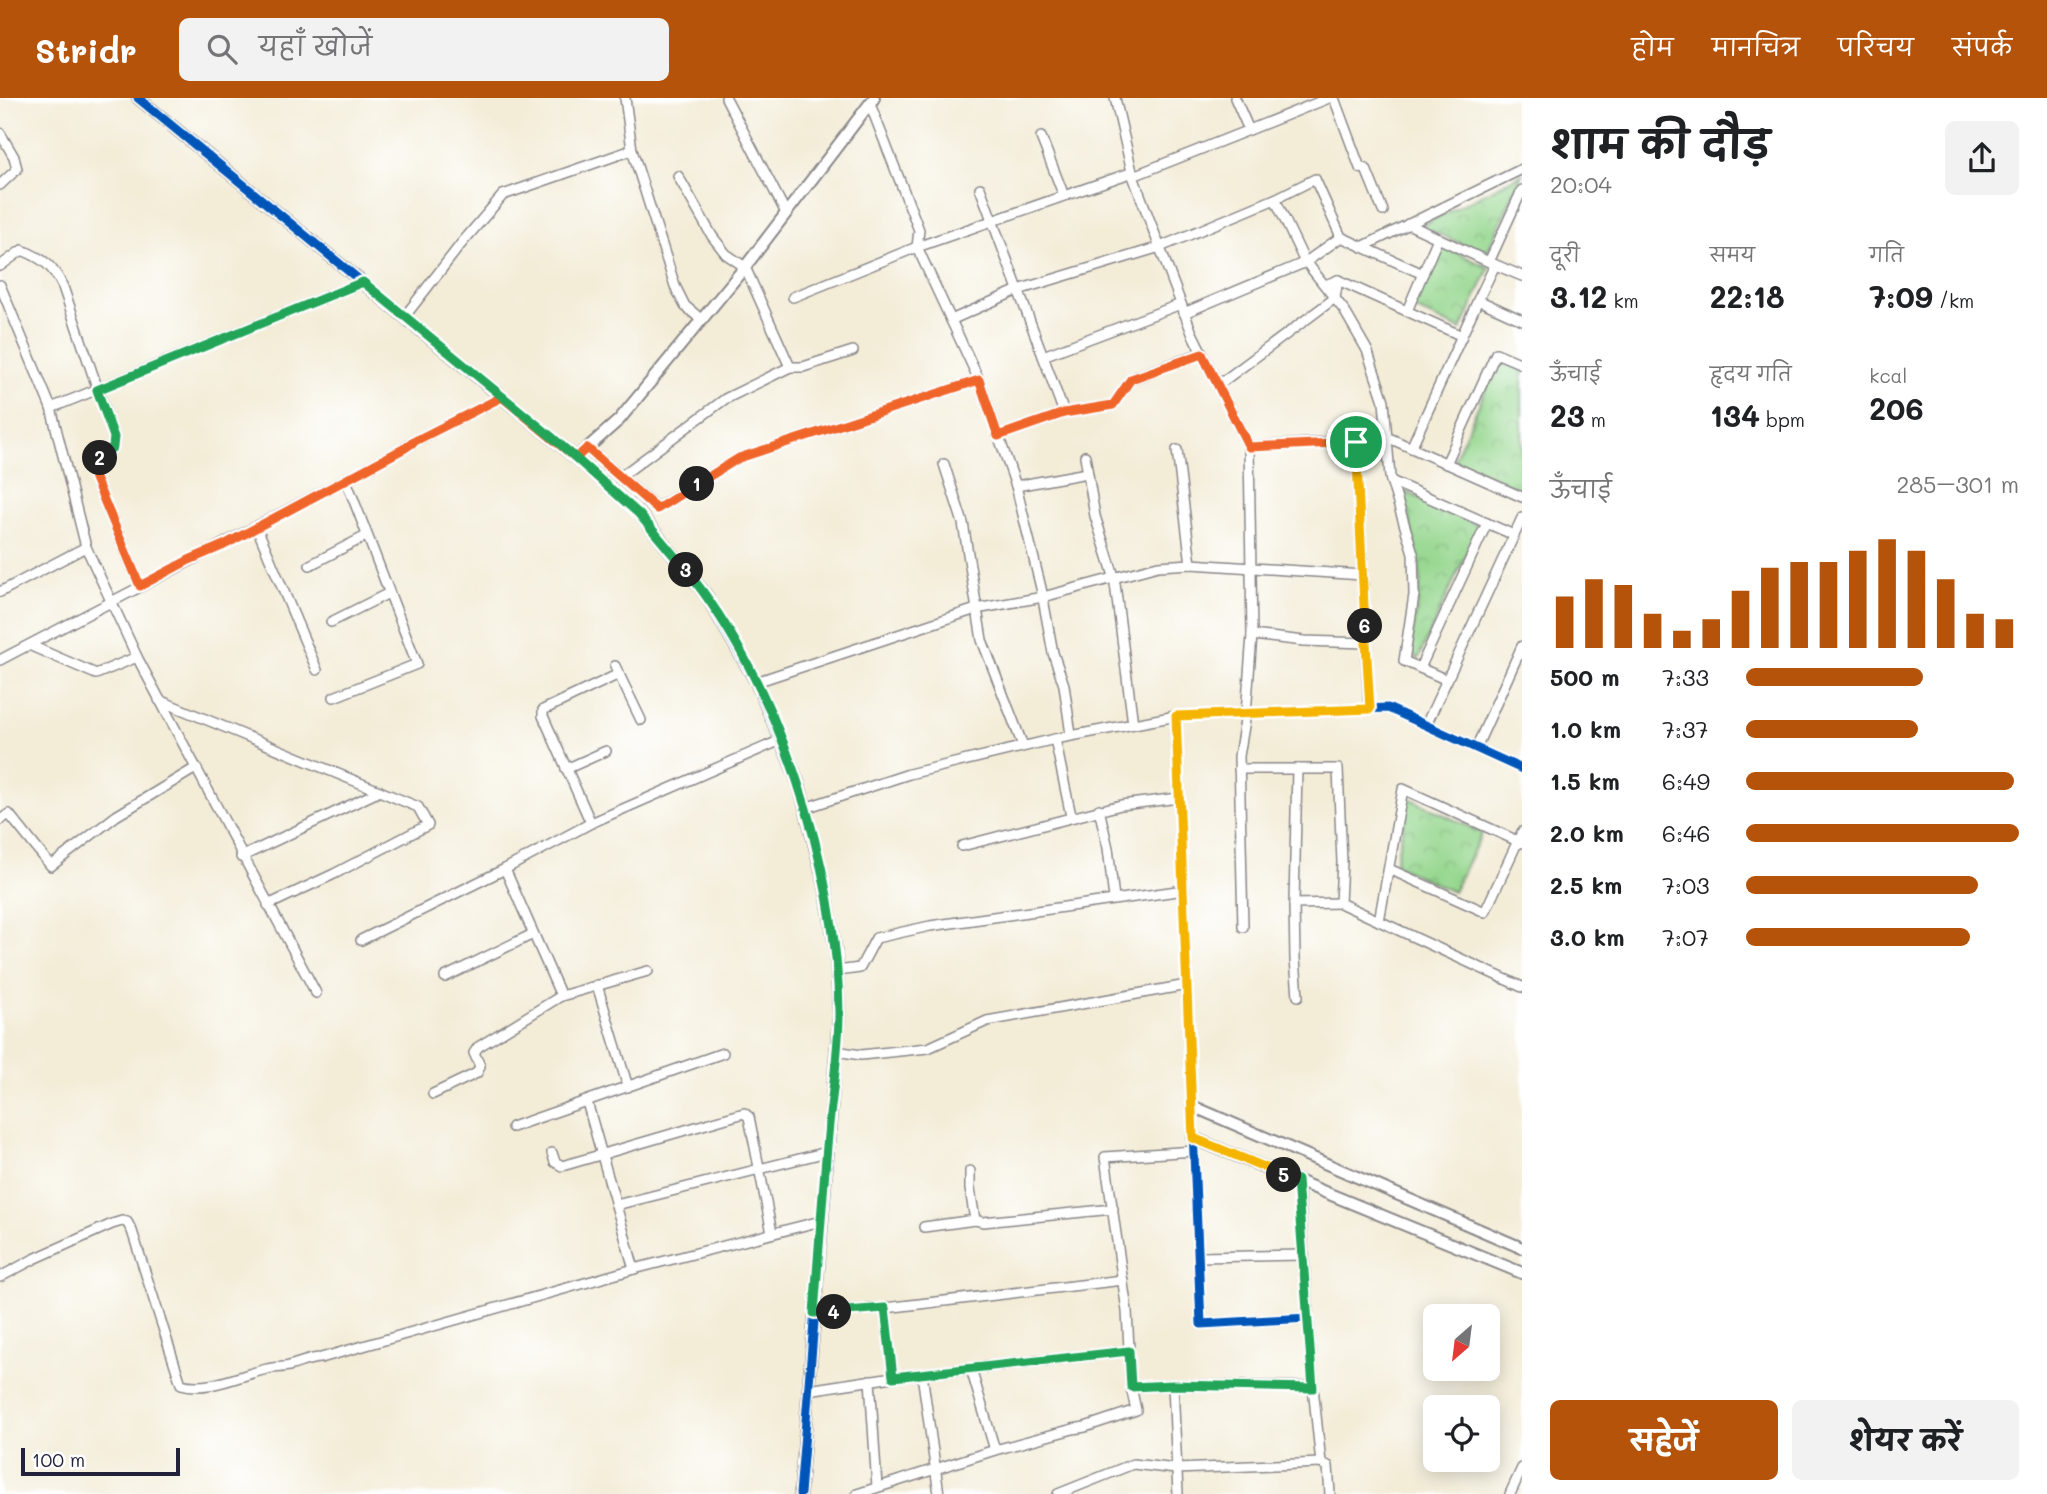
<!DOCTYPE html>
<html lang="hi">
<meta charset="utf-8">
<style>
body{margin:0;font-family:Mali,"Playpen Sans Deva",sans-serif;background:#f2f2f2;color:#202124;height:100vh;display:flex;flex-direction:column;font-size:26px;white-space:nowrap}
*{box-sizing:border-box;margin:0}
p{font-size:23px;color:#757577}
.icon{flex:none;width:38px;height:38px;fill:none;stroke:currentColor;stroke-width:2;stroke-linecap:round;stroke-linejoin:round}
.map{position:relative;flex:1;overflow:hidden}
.sheet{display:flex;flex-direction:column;background:#fff;width:525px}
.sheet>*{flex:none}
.needle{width:46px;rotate:208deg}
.fabs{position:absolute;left:1423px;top:1206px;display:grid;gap:14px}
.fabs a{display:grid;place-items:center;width:77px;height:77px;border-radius:10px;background:#fff;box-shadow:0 4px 18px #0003;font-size:35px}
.scale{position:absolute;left:21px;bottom:18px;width:159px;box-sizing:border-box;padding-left:7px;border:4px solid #22223b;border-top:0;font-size:19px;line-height:24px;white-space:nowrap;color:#22223b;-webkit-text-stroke:5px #fff;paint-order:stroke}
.pin{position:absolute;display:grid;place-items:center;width:60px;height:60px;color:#fff;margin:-30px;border:4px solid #fff;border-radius:50%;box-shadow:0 2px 7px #0007}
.km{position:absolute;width:35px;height:35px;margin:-18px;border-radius:50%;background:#222;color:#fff;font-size:19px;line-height:35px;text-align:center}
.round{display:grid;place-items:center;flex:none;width:74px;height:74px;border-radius:10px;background:#f2f2f2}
.summary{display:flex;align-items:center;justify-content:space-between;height:119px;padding:0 28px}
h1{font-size:38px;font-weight:700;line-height:52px}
.figures{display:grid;grid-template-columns:repeat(3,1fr);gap:10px;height:119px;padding:7px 28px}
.figures div{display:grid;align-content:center}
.figures b{font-size:30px;font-weight:700}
.figures small{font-size:19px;font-weight:400}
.figures p{font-size:19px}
.chart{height:196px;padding:14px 28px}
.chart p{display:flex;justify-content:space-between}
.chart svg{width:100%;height:126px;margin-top:7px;stroke:#b45309;stroke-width:6}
.primary-button{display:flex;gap:14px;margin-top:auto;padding:14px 28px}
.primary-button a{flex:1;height:80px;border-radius:10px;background:#b45309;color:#fff;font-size:28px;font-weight:700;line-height:80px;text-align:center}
.primary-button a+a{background:#f2f2f2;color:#202124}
ul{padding:0 28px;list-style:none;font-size:23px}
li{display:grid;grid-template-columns:112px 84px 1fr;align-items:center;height:52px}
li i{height:18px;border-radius:9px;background:#b45309}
header{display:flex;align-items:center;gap:42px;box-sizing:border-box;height:98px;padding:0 35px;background:#b45309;color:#fff}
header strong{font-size:33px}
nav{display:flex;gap:38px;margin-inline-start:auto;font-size:24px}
.search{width:490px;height:63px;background:#f2f2f2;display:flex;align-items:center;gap:18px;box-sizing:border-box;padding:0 24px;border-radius:10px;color:#757577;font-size:26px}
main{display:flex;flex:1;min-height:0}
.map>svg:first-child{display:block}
.park{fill:url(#park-crowns);stroke:#5c7c65;stroke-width:2}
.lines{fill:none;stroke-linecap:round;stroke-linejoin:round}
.minor-casing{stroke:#8a8789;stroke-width:12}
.tertiary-casing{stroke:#8a8789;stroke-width:14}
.minor{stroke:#fff;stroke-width:9}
.tertiary{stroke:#fff;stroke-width:10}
.cycleway-casing{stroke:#fff;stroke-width:13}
.cycleway{stroke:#0057b8;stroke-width:9}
.split-1-casing{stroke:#fff;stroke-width:14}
.split-2-casing{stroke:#fff;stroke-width:14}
.split-3-casing{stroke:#fff;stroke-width:14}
.split-4-casing{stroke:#fff;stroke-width:14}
.split-5-casing{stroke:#fff;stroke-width:14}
.split-6-casing{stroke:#fff;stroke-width:14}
.split-7-casing{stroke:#fff;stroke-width:14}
.split-1{stroke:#f0652b;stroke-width:9}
.split-2{stroke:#f0652b;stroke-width:9}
.split-3{stroke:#22a559;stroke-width:9}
.split-4{stroke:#22a559;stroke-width:9}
.split-5{stroke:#22a559;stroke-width:9}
.split-6{stroke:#f5b400;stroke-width:9}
.split-7{stroke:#f5b400;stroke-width:9}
</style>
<header>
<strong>Stridr</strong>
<div class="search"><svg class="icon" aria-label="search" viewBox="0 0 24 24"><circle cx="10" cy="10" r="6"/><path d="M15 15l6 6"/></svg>यहाँ खोजें</div>
<nav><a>होम</a><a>मानचित्र</a><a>परिचय</a><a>संपर्क</a></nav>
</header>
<main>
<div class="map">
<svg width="1522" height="1396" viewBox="0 0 1522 1396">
<defs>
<pattern id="park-crowns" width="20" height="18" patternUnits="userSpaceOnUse" patternTransform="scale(1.75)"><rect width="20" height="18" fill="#96d78f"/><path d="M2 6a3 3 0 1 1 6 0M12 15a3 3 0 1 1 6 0" fill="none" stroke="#81b87c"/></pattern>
</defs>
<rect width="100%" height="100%" fill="#fff"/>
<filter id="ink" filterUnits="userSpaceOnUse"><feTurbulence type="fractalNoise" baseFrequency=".0143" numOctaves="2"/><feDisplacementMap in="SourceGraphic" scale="14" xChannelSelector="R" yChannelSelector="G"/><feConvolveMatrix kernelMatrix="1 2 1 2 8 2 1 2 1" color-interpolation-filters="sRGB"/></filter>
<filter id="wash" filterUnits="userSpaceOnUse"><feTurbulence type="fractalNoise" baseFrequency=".00686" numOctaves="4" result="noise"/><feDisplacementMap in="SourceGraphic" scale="28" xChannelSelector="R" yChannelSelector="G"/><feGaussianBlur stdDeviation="1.57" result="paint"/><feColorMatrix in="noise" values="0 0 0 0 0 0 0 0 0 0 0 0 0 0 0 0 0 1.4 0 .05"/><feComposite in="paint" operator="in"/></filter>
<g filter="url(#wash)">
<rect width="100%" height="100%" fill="#f3ecd7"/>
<g class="park">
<path d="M 1522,76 L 1486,157 L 1421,128 Z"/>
<path d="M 1441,147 L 1489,170 L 1461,232 L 1412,210 Z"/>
<path d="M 1499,262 L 1522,272 L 1522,393 L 1454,362 Z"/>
<path d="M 1404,393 L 1479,428 L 1418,561 L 1410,555 L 1421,481 Z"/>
<path d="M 1409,700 L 1482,735 L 1453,794 L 1395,767 Z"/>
</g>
</g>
<g filter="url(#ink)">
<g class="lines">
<defs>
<g id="minor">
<path d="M 726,0 L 786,115"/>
<path d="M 1115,0 L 1133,78"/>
<path d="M 1235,0 L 1249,32 L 1133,78 L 1192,235 L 1249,349 L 1389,340 L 1522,399"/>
<path d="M 1334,0 L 1360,70 L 1366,71 L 1383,113"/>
<path d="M 1249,32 L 1329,0"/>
<path d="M 0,35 L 14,59 L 17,71 L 0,87"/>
<path d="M 1041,39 L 1064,98"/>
<path d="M 632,52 L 675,188 L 685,208 L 702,222"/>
<path d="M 980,90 L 1043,258 L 1181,206"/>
<path d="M 1275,101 L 1315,81 L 1341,139 L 1423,176"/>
<path d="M 1408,126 L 1489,164 L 1522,92"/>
<path d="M 1362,149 L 1522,71"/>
<path d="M 1491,165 L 1522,178"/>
<path d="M 0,168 L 22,152 C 44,161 53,168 63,189 L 114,339 L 113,349 L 99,360 L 94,378 L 140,488"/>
<path d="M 0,187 L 51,310 L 86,449 L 137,559 L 316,895"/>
<path d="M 1325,187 L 1338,182 L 1462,238"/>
<path d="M 793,199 L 917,149 L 919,132 L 870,6"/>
<path d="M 1478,202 L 1495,167"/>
<path d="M 1407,213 L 1438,140"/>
<path d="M 1184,215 L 1306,164 L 1341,139"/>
<path d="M 405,218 L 461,146 L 503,97 L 632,52 L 625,0"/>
<path d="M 951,222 L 1018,192 L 1160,149 L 1275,101 L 1303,160 L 1344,212 L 1367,252 L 1384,303 L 1390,379 L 1413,455 L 1414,497 L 1404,563 L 1447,582"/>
<path d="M 1043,258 L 1064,315"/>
<path d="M 790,269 L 803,269 L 853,253"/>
<path d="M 1218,287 L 1335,200 L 1338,182"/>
<path d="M 51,310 L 363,184"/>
<path d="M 998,338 L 1064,315 L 1113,307 L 1131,281 L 1202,255"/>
<path d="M 1356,344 L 1369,611"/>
<path d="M 587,350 L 657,410 L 739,360 L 979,282"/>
<path d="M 1411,350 L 1478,202 L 1522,222"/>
<path d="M 1177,352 L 1191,466"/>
<path d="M 1085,358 L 1095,418 L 1114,478 L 1133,626"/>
<path d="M 944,366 L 963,425 L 982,542 L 1023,648"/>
<path d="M 1446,366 L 1496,255 L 1522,266"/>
<path d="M 1087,375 L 1016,388 L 979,282 L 917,149 L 1133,74"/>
<path d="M 620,379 L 725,301 L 790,269 L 745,169 L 726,156 L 712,138 L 678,78"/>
<path d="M 1391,383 L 1514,437"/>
<path d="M 1016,388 L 1041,490 L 1053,555 L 1064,587 L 1071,637"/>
<path d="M 257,430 L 317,572"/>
<path d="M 310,467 L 366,438"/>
<path d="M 0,494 L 86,449"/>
<path d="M 331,524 L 389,495"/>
<path d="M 1252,537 L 1304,543 L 1366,545"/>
<path d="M 29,547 L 96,576 L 137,559"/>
<path d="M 0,562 C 135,491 271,422 405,350 L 415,343 L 502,299"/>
<path d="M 615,568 L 641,622"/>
<path d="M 1420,570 L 1487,425"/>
<path d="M 756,584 L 976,511 L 1043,499 L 1158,468 L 1191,466 L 1363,477"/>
<path d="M 334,599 L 417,566 L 346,382"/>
<path d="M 159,602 L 418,709 L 428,727 L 334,776 L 268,807"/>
<path d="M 1426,627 L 1522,420"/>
<path d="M 1055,641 L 1071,718"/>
<path d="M 1476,650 L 1522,548"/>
<path d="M 566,671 L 606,653"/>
<path d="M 1239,671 L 1338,671 L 1342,764 L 1340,805 L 1522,889"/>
<path d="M 805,710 L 909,676 L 1055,641 L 1176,618"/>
<path d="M 1099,711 L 1108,750 L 1114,801"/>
<path d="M 0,722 L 9,716 L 51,768 L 116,718 L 194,671"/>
<path d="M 591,725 L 543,618 L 543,612 L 619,576"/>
<path d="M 962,748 L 1121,707 L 1179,700"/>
<path d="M 241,759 L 380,693"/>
<path d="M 505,771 L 561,898"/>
<path d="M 1389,771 L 1485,814 L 1522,734"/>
<path d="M 1294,806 L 1297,671"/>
<path d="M 1379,823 L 1403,691 L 1522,745"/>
<path d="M 1243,829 L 1239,658 L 1246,616 L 1252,537 L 1249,349"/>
<path d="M 361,842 L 505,771 L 591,725 L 781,642"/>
<path d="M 837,873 L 860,870 L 876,840 L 930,828 L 1184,792"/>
<path d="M 445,879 L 533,836"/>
<path d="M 597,887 L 628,989"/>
<path d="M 1298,898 L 1295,861 L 1294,806 L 1340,805"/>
<path d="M 836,953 L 861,957 L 928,950 L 987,923 L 1187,887"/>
<path d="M 433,996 L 477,975 L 480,968 L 474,955 L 478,949 L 561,898 L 648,873"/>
<path d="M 587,1004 L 634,1171"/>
<path d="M 512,1029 L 723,955"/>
<path d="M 552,1055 L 555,1064 L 562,1068 L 744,1015 L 749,1019 L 772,1135"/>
<path d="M 970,1073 L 970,1091 L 975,1122"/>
<path d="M 1298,1082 L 1313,1289 L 1321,1365"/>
<path d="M 616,1107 L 827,1054"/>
<path d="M 924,1129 L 975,1122 L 983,1124 L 1113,1111"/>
<path d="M 1198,1159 L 1304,1157"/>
<path d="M 0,1179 L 34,1161 L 112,1126 L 122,1123 L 127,1124 L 132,1133 L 181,1286 C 208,1294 240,1277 267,1271 C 274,1269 282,1270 289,1268 C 300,1265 310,1260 321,1260 L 634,1171 L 821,1123"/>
<path d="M 1123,1182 L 885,1210 L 893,1279 L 1129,1253"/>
<path d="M 814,1215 L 885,1210"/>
<path d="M 1309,1220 L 1201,1226 L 1176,618 L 1388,610 L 1522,671"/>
<path d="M 971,1271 L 995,1352"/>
<path d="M 922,1276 L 939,1396"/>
<path d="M 870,1282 L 877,1389"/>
<path d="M 1173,1287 L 1313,1289"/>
<path d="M 1131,1289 L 1173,1287 L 1178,1396"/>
<path d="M 808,1292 L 893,1279"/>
<path d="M 857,1396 L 995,1352 L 1073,1331 L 1085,1329 L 1136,1312 L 1131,1289 L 1127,1213 L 1105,1059 L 1194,1053"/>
<path d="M 1058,1396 L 1133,1366 L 1176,1371 L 1321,1365 L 1328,1368 L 1330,1396"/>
<path d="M 1510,1396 L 1522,1370"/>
</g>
<g id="tertiary">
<path d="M 138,0 L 576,360 L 640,416 L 706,497 L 756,584 L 799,686 L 825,788 L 836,855 L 839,917 L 800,1396"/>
<path d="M 576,360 L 619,322 L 745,169 L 874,0"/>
<path d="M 1192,1008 L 1522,1150"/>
<path d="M 1193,1040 L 1522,1175"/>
</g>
</defs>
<use href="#minor" class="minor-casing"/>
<use href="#tertiary" class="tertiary-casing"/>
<use href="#minor" class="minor"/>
<use href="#tertiary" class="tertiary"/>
<defs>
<g id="cycleway">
<path d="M 138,0 L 576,360 L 640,416 L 706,497 L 756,584 L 799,686 L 825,788 L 836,855 L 839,917 L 800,1396"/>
<path d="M 1309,1220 L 1201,1226 L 1176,618 L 1388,610 L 1522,671"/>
</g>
</defs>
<use href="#cycleway" class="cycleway-casing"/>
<use href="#cycleway" class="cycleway"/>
</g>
</g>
<g class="lines" filter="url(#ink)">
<defs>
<path id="split-1" d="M 697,386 L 739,360 L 979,282 L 998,338 L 1064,315 L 1113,307 L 1131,281 L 1202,256 L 1249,349 L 1356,344"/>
<path id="split-2" d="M 100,360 L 94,378 L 140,488 L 189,462 L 224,447 L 405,350 L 415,343 L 502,299 L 576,360 L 587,350 L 657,411 L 697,386"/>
<path id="split-3" d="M 100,360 L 113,349 L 114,339 L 97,292 L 363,184 L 553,340 L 639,416 L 686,472"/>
<path id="split-4" d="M 686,472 C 778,583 838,772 839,915 C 839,951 833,989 829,1026 C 823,1089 819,1152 814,1215 L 834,1214"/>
<path id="split-5" d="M 834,1214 L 885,1210 L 893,1279 L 1129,1253 L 1131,1289 L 1173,1287 L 1313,1290 L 1297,1082 L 1284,1077"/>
<path id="split-6" d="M 1284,1077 L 1193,1040 L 1176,618 L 1370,611 L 1365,528"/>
<path id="split-7" d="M 1356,344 L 1365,528"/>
</defs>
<use href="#split-1" class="split-1-casing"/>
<use href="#split-2" class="split-2-casing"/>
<use href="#split-3" class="split-3-casing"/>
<use href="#split-4" class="split-4-casing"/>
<use href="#split-5" class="split-5-casing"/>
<use href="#split-6" class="split-6-casing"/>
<use href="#split-7" class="split-7-casing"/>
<use href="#split-1" class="split-1"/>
<use href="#split-2" class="split-2"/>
<use href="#split-3" class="split-3"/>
<use href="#split-4" class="split-4"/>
<use href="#split-5" class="split-5"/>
<use href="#split-6" class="split-6"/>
<use href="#split-7" class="split-7"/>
</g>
</svg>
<div class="fabs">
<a><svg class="needle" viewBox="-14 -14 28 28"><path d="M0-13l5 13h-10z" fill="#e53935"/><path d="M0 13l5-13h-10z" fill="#757577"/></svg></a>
<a><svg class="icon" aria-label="locate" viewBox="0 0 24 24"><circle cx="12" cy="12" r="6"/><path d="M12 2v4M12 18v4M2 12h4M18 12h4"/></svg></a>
</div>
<div class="scale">100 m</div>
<div class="pin" style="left:1356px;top:344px;background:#1e9e55"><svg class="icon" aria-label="arrive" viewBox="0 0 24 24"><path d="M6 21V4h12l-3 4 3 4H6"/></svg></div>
<b class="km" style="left:697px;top:386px">1</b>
<b class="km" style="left:100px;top:360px">2</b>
<b class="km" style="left:686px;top:472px">3</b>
<b class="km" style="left:834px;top:1214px">4</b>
<b class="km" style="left:1284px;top:1077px">5</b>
<b class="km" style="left:1365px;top:528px">6</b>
</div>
<section class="sheet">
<div class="summary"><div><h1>शाम की दौड़</h1><p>20:04</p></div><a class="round"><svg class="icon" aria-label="share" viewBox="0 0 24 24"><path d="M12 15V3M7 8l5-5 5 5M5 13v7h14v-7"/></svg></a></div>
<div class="figures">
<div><p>दूरी</p><b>3.12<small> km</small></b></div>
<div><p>समय</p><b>22:18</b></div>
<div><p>गति</p><b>7:09<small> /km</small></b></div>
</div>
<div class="figures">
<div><p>ऊँचाई</p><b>23<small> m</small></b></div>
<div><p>हृदय गति</p><b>134<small> bpm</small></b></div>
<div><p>kcal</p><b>206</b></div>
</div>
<div class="chart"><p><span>ऊँचाई</span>285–301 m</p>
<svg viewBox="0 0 160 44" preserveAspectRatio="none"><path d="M5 44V26M15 44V20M25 44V22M35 44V32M45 44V38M55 44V34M65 44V24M75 44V16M85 44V14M95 44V14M105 44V10M115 44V6M125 44V10M135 44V20M145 44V32M155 44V34"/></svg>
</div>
<ul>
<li><b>500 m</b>7:33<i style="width:65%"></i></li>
<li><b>1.0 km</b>7:37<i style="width:63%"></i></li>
<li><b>1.5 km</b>6:49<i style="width:98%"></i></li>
<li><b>2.0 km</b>6:46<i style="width:100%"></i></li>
<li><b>2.5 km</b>7:03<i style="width:85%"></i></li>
<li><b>3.0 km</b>7:07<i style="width:82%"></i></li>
</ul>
<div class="primary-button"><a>सहेजें</a><a>शेयर करें</a></div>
</section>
</main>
